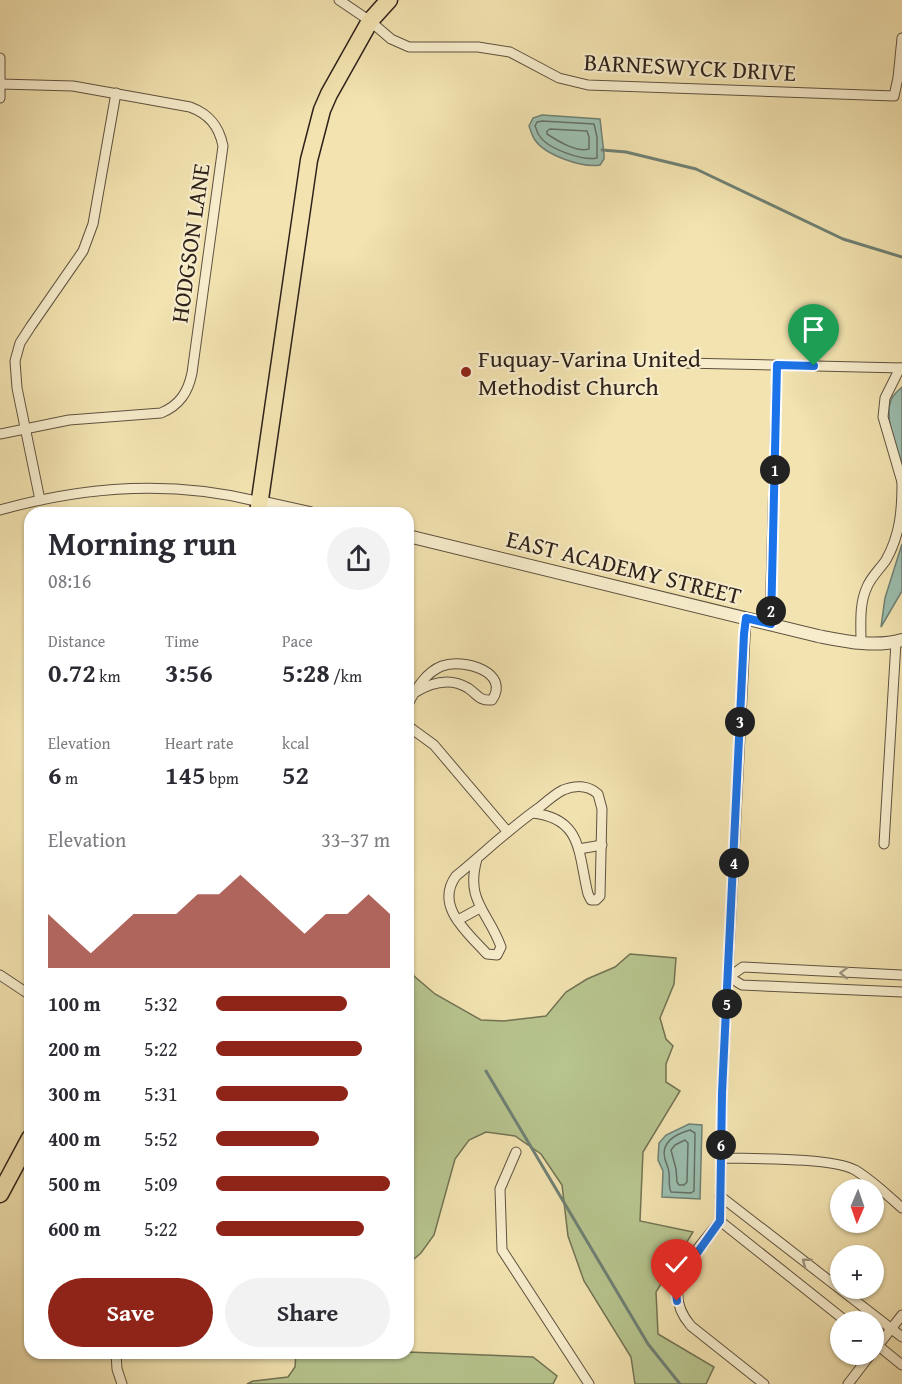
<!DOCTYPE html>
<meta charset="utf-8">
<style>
body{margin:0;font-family:"Gentium Book Plus",serif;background:#f2f2f3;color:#2b2b33;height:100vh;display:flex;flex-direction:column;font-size:22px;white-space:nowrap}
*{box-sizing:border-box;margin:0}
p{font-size:20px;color:#7c7c81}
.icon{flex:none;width:33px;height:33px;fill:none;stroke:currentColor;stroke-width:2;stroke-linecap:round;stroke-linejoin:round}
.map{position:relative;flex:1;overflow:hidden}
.panel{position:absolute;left:24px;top:507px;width:390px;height:852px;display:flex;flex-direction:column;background:#fff;border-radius:18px;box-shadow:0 2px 4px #0004}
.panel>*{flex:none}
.needle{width:39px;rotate:182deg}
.buttons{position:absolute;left:830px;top:1179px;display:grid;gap:12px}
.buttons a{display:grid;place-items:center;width:54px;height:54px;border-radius:50%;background:#fff;box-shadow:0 2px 4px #0004;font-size:30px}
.pin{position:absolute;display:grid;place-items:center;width:51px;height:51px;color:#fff;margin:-62px -26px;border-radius:50% 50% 50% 0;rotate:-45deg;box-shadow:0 0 6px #0007}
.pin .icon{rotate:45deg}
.km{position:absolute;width:30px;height:30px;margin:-15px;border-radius:50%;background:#222;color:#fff;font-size:16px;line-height:30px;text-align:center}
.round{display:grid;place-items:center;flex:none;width:63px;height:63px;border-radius:32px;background:#f2f2f3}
.head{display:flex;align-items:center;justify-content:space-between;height:102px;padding:0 24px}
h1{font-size:33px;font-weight:700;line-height:45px}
.figures{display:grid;grid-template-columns:repeat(3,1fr);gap:9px;height:102px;padding:6px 24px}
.figures div{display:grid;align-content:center}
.figures b{font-size:26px;font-weight:700}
.figures small{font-size:16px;font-weight:400}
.figures p{font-size:16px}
.chart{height:168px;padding:12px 24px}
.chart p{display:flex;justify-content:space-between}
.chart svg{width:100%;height:108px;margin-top:6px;fill:#8f2418;opacity:.7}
.action{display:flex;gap:12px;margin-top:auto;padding:12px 24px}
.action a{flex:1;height:69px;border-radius:36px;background:#8f2418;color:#fff;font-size:24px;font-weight:700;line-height:69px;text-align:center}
.action a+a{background:#f2f2f3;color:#2b2b33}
ul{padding:0 24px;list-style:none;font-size:20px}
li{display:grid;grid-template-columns:96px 72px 1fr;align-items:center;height:45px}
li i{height:15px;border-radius:8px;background:#8f2418}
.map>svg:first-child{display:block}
.green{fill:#b7c48e;stroke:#727354;stroke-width:1.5}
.water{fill:#9bbeaf;stroke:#6f8074;stroke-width:1.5}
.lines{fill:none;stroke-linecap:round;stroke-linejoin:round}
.shore{stroke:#647065;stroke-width:1.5}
.stream{stroke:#6f8074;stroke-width:3}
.minor-casing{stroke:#5f5240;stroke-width:11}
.tertiary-casing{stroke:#5f5240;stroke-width:14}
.trunk-casing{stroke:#2e221b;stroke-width:19}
.minor{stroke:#f7edcc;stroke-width:9}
.tertiary{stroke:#f7edcc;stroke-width:12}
.trunk{stroke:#f2e3b0;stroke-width:16}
.oneway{stroke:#9d927c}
.route-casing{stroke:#fff;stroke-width:12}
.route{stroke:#1a73e8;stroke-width:8}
.poi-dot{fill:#8f2418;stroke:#f7edcc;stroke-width:2}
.labels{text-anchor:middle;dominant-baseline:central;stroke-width:4.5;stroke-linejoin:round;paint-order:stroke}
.street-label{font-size:24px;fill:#2e221b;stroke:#f7edcc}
.poi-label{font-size:24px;fill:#2e221b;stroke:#f7edcc;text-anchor:start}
</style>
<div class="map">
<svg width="902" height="1384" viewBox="0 0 902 1384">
<rect width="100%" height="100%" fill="#f2e3b0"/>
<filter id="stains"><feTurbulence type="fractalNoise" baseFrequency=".00333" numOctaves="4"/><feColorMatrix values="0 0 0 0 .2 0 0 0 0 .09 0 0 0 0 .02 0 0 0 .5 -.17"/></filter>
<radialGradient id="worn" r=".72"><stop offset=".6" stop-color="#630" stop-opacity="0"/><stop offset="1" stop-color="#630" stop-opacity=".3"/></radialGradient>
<g class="green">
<path d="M 630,954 L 676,958 L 674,984 L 660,1018 L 666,1039 L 673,1046 L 666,1064 L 666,1082 L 680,1091 L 643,1152 L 640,1221 L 693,1232 L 656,1292 L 658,1334 L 714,1367 L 706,1384 L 635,1384 L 631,1357 L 584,1281 L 568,1236 L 562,1185 L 541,1154 L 515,1136 L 486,1132 L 469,1140 L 455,1159 L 434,1235 L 421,1253 L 408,1264 L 408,960 L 414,976 L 435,994 L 481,1020 L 504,1021 L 546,1016 L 566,992 L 587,979 L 615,967 Z"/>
<path d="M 408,1352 L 533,1357 L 557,1376 L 553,1384 L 247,1384 L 253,1381 L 288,1377 L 295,1367 L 296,1353 Z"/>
</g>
<g class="water">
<path d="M 542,115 L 600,119 L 604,154 L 604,159 L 600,165 C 582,168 545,155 535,140 C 532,136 531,131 529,126 L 533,118 Z"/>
<path d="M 902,387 L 902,465 C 896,448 883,415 892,398 C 894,394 899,390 902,387 Z"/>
<path d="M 902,544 L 902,591 L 881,627 L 885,598 Z"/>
<path d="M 689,1124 L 702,1125 L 700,1199 L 662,1197 L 663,1171 L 658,1160 L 659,1143 L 666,1135 Z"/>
</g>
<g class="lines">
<g class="shore">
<path d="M 542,121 L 594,124 L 597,137 L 597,158 C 583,161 547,149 539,135 C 538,135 536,127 535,126 L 537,122 Z"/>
<path d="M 550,129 L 587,131 L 589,137 L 589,149 C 577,153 558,141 547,134 L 547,131 Z"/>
<path d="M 690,1130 L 695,1133 L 694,1191 L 691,1193 L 671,1192 C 668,1186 670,1180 669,1173 C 669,1168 666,1164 665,1159 C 660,1142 676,1134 690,1130 Z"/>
<path d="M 685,1140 L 688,1143 L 687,1182 L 684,1185 L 679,1185 L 677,1182 L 676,1169 L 671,1150 L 675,1145 Z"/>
</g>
<g class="stream">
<path d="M 602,150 L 626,152 L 696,169 L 843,239 L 902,257"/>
<path d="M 486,1071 L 648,1344 L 680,1384"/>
</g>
<defs>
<g id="minor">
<path d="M 339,0 L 370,21 L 391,39 L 409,47 L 478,47 L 510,52 L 559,78 L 588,85 L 894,96 L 898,78 L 902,38"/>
<path d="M 0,58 L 0,98"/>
<path d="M 0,84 L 73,86 L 190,107 C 209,114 219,126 223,146 L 192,373 C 188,392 180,405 161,413 L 69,420 L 0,434"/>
<path d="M 684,363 L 902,368"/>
<path d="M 900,368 L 885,398 L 883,417 L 902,482"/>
<path d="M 40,500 L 17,388 L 15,361 L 20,343 L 31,326 L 83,251 L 93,224 L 116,93"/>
<path d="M 0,510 C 85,486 174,480 260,502"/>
<path d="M 770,624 L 777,365"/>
<path d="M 861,642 C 861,624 859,604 867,587 C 871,577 880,569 886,560 C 900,535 902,511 902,483"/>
<path d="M 408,704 C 416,689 426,672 442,666 C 463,658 511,672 492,700 C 479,701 478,695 468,688 C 450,677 430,683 414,693"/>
<path d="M 408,726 L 434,745 L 507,831"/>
<path d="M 884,844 L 896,642"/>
<path d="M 579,849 L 602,845"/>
<path d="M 477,859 C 465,901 488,911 501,947 L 497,955 L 487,954 C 468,933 434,906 456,876 C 484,853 510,828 540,807 C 547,801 555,794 563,790 C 575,785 588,785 598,794 L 602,809 L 600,896 L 596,900 L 591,900 L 588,894 C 578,854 583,818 532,813"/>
<path d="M 458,920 L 480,908"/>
<path d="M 0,975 L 30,995"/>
<path d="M 902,975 L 743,967 L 729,977 L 742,985 L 902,992"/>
<path d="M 516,1152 L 500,1189 L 502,1250 L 589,1384"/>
<path d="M 721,1158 C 751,1159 831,1157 855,1170 C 872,1180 887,1195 902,1208"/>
<path d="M 720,1196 L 902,1337"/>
<path d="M 720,1221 L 722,1093 L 746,618"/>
<path d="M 720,1221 C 695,1253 657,1287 691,1326 L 764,1384"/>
<path d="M 720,1221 L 847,1322"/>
<path d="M 875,1343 L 902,1365"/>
<path d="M 873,1352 L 902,1315"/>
<path d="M 116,1353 L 117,1369 L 122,1384"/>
<path d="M 848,1384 L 871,1354"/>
</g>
<g id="tertiary">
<path d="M 260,502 L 310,513"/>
<path d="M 408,536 L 818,636 C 844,641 875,648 902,640"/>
</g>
<g id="trunk">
<path d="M 258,513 L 309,160 L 322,110 L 329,94 L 370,21 L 389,0"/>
<path d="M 0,1194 L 30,1138"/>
</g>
</defs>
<use href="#minor" class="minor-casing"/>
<use href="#tertiary" class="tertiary-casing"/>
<use href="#trunk" class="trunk-casing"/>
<use href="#minor" class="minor"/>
<use href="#tertiary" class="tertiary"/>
<use href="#trunk" class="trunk"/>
</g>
<defs><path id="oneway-chevron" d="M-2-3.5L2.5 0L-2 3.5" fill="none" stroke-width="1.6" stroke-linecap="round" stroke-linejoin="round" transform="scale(1.5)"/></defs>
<g class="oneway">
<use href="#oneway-chevron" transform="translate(844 973) rotate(-178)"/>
<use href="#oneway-chevron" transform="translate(806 1262) rotate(-142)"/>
</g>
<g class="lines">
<defs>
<path id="route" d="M 677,1301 L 676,1292 L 680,1277 L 720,1221 L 722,1093 L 744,634 L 746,618 L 771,624 L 777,365 L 814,366"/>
</defs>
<use href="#route" class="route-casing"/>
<use href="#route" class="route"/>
</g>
<circle class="poi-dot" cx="466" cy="372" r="6"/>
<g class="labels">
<g class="street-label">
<text transform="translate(690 67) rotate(3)">BARNESWYCK DRIVE</text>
<text transform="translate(190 243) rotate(-82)">HODGSON LANE</text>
<text transform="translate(624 567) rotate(14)">EAST ACADEMY STREET</text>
</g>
<g class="poi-label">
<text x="478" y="358">Fuquay-Varina United<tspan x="478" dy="28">Methodist Church</tspan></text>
</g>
</g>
<rect width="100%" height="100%" filter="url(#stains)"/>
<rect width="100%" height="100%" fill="url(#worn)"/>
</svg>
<div class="buttons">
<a><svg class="needle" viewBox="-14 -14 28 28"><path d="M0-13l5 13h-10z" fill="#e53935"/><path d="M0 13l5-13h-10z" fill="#7c7c81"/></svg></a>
<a>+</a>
<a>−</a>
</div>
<div class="pin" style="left:814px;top:366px;background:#1e9e55"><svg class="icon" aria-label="arrive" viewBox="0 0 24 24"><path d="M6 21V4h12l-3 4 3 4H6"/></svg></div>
<div class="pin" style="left:677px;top:1301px;background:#d93025"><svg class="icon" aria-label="check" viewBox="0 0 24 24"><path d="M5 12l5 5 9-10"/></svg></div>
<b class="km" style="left:775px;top:470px">1</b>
<b class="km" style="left:771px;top:611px">2</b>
<b class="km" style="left:740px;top:722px">3</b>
<b class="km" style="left:734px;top:863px">4</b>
<b class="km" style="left:727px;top:1004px">5</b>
<b class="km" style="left:721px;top:1145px">6</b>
<section class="panel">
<div class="head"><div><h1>Morning run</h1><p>08:16</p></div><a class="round"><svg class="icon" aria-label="share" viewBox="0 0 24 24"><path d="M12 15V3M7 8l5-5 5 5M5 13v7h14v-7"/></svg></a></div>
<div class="figures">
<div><p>Distance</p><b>0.72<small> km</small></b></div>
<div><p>Time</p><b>3:56</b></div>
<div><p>Pace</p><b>5:28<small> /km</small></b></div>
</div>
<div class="figures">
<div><p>Elevation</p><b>6<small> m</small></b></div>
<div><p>Heart rate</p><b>145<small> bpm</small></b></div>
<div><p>kcal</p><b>52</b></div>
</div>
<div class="chart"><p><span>Elevation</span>33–37 m</p>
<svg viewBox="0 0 160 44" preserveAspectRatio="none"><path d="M0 44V22L10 30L20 38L30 30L40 22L50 22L60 22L70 14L80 14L90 6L100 14L110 22L120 30L130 22L140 22L150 14L160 22V44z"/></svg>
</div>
<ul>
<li><b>100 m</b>5:32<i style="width:75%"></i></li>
<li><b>200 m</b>5:22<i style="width:84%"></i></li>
<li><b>300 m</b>5:31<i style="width:76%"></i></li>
<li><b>400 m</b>5:52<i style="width:59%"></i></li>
<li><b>500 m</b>5:09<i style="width:100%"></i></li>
<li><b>600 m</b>5:22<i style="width:85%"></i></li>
</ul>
<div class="action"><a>Save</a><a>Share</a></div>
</section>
</div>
